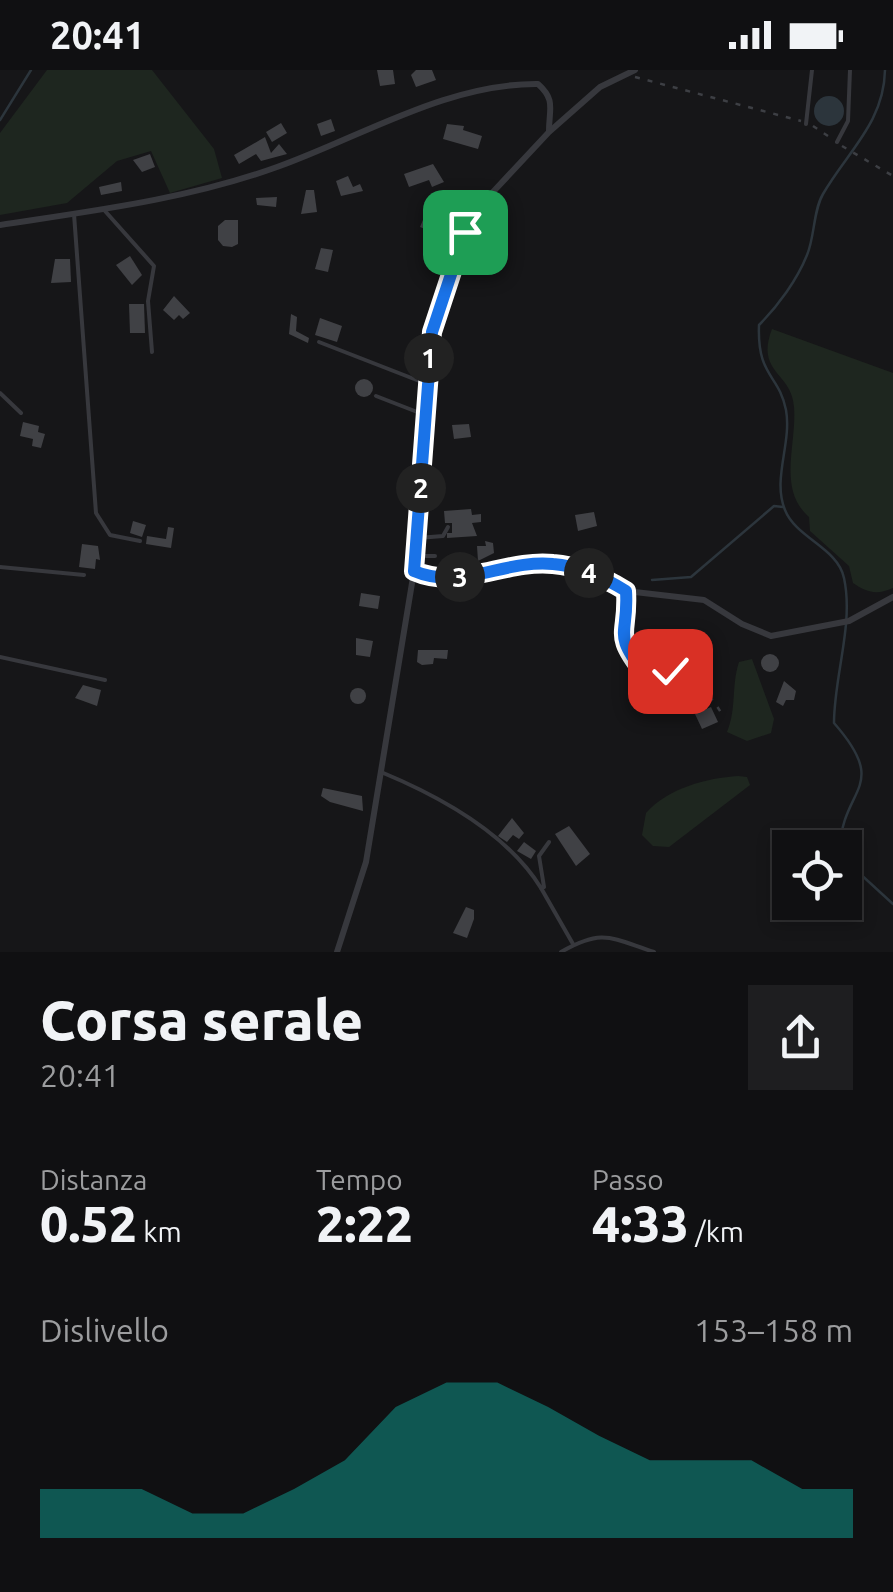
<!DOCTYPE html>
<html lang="it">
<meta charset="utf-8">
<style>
body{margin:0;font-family:Ubuntu,sans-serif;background:#1e1e20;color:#f1f3f6;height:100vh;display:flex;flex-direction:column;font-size:38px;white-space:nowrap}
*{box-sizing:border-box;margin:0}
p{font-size:32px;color:#9c9d9f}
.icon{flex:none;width:55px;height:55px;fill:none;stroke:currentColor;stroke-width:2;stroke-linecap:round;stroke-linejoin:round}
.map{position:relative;height:882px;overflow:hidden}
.panel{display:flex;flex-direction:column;background:#101012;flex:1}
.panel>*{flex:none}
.tools{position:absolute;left:772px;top:760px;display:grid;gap:20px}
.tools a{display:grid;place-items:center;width:90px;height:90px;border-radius:0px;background:#101012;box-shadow:0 5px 15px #0003,0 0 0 2px #303032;font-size:50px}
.pin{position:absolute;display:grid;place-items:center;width:85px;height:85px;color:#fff;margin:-42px;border-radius:20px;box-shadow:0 5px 15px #0006}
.km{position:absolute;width:50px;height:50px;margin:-25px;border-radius:50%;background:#222;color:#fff;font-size:28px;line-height:50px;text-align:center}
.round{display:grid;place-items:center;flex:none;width:105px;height:105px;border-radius:0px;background:#1e1e20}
.overview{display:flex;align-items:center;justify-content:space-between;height:170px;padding:0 40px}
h1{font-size:55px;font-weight:800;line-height:75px}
.figures{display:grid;grid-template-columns:repeat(3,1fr);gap:15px;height:170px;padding:10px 40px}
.figures div{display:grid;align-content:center}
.figures b{font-size:50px;font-weight:800}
.figures small{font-size:28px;font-weight:400}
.figures p{font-size:28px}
.chart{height:280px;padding:20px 40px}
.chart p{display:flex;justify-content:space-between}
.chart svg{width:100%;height:180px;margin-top:10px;fill:#0f766e;opacity:.7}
.status{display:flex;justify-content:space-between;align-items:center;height:70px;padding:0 50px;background:#101012;direction:ltr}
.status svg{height:28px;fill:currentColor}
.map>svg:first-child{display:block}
.green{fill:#1e261f}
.water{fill:#2c353c}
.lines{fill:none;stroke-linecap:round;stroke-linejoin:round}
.stream{stroke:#2c353c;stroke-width:2.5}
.building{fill:#404145}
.path{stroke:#3d3f44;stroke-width:2.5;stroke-dasharray:5 8;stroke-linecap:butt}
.lane{stroke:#37383d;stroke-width:4}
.street{stroke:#37383d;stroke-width:6}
.route-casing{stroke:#fff;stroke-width:20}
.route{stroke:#1a73e8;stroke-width:12}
</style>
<div class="status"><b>20:41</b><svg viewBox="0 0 49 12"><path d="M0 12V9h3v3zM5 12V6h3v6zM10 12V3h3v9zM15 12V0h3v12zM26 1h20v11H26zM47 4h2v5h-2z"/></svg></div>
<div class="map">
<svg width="893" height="882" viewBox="0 0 893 882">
<rect width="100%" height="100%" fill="#161618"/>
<g class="green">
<path d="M 47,0 L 152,0 L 214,79 L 222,108 L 170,123 L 151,81 L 117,91 L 67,133 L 0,145 L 0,63 Z"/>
<path d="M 772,259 L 893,303 L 893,518 C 878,525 867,523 853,513 L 849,496 L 810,461 L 809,447 C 777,419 797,375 794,337 C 792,302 755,303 772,259 Z"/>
<path d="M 752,589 L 774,649 L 771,663 L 747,671 L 727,662 C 737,638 731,616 739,592 Z"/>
<path d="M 738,706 L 747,707 L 750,715 L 669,777 L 653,776 L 642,765 L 646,743 C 668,718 707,708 738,706 Z"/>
</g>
<circle class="water" cx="829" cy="41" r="15"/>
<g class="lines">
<g class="stream">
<path d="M 0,50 L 31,0"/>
<path d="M 652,510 L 691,507 L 774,436 L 783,437"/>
<path d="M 840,778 C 842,717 891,718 834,653 C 834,606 854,554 844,508 C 838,478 796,468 785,440 C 772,409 792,373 786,340 C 779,304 757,307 759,255 C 778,236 797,210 807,185 C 815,166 813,141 823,124 C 847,82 884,53 885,0"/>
<path d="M 845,790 L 893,834"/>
</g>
</g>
<g class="building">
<path d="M 377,0 L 393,0 L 395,14 L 380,16 Z"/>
<path d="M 416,0 L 432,0 L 436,10 L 416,17 L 411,5 Z"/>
<path d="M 331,49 L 335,61 L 321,66 L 317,54 Z"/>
<path d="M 281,53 L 287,63 L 272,72 L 266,62 Z"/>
<path d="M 447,54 L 464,56 L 463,60 L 482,66 L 478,79 L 443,69 Z"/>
<path d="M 265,67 L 271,83 L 279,74 L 287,84 L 261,91 L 256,84 L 239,94 L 234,85 Z"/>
<path d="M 150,84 L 155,97 L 142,102 L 133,90 Z"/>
<path d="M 433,94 L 444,112 L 432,117 L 429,110 L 409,117 L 404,104 Z"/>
<path d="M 348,106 L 353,117 L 360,114 L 363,121 L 341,126 L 336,111 Z"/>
<path d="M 121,112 L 122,121 L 101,125 L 99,117 Z"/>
<path d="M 306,120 L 314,120 L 317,142 L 301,144 Z"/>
<path d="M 277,127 L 276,137 L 257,135 L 256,128 Z"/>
<path d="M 430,133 L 445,140 L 435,163 L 420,157 Z"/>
<path d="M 225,150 L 238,150 L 238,174 L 232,177 L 223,176 L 218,170 L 218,156 Z"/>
<path d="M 321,178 L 333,180 L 328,202 L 315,199 Z"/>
<path d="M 130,186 L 142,205 L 132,215 L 116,195 Z"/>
<path d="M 55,189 L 70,189 L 71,212 L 51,213 Z"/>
<path d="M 174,226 L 190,243 L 183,249 L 179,245 L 174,250 L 163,240 Z"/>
<path d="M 129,234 L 144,234 L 145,263 L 130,263 Z"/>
<path d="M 291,244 L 297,247 L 296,261 L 309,268 L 308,273 L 289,264 Z"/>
<path d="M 320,248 L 342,256 L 337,272 L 315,265 Z"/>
<circle cx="364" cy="318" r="9"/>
<path d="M 23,352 L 39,356 L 38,362 L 45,364 L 41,378 L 32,376 L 33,369 L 20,366 Z"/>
<path d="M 469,354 L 471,367 L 454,369 L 452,355 Z"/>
<path d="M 471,439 L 472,445 L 481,444 L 481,452 L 472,453 L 477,466 L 447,468 L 447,463 L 452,463 L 452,453 L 445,453 L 444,441 Z"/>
<path d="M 594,442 L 597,456 L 578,461 L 575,445 Z"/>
<path d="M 133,451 L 146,455 L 142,467 L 130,463 Z"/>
<path d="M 168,457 L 174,458 L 171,478 L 146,474 L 147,466 L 166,469 Z"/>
<path d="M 485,471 L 493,473 L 494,483 L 478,491 L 477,476 L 486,476 Z"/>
<path d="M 82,474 L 98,476 L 100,490 L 96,489 L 95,499 L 79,497 Z"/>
<path d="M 361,523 L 380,526 L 378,539 L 359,536 Z"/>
<path d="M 356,568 L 373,571 L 370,587 L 356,585 Z"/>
<path d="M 633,569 L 649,582 L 664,570 L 674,581 L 655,601 L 634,585 L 629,577 Z"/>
<path d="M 418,580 L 448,580 L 447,589 L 434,588 L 433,594 L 422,595 L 417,592 Z"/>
<circle cx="770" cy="593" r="9"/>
<path d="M 784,611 L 796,621 L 794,630 L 786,630 L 783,636 L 776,632 Z"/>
<path d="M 83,615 L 101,620 L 97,636 L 75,628 Z"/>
<circle cx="358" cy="626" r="8"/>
<path d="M 711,637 L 718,652 L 702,659 L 695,644 Z"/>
<path d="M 323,718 L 362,726 L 363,741 L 330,732 L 321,726 Z"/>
<path d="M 512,748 L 524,763 L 519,769 L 513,765 L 507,772 L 498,766 Z"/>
<path d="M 569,756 L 590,784 L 576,796 L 555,764 Z"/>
<path d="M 524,772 L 536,781 L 531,789 L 517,781 Z"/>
<path d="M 466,837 L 474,840 L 474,849 L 467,868 L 453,863 Z"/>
</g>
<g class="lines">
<g class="path">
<path d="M 635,7 L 801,51"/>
<path d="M 813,56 L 831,68"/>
<path d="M 842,76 L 893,106"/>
<path d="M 627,527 C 630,571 612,562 645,604 C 655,606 659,601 669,601 C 687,601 717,631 723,647"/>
</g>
<g class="lane">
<path d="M 806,54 L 812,0"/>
<path d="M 837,72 L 848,51 L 850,0"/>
<path d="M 105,141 L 154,196 L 148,231 L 152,282"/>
<path d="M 74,144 L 96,443 L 110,465 L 140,471"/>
<path d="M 319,272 L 427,314"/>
<path d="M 0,323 L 21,343"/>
<path d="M 376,326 L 425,345"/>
<path d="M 418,468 L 443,466 L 448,457"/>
<path d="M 416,486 L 435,486"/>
<path d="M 0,497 L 84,505"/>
<path d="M 0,587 L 105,610"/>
<path d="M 381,702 C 439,726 507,763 541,818 L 544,817 L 539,786 L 549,772"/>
<path d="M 541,818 L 573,874"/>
<path d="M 561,882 C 603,858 611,868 654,882"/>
</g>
<g class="street">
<path d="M 0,155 C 92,141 189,129 277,97 C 361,67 447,13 538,14 C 556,30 549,39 549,61"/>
<path d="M 414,501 L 445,509 L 552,493 L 608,510 L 626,521 L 704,530 L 742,554 L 771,566 L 849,551 L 893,527"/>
<path d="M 337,882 L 366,792 L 414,501 L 431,262 L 465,163 L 492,123 L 549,62 L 600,17 L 635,0"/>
</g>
</g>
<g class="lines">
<defs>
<path id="route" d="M 465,162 L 432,262 L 414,501 C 460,521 506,489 553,494 C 578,496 605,508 626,521 C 629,567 611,561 645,604 L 670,601"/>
</defs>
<use href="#route" class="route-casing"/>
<use href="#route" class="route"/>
</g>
</svg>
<div class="tools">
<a><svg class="icon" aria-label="locate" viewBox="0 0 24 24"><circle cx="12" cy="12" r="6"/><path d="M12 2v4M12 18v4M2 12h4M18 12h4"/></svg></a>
</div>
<div class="pin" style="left:465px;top:162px;background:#1e9e55"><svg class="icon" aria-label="arrive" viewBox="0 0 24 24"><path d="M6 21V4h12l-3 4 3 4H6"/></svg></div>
<div class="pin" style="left:670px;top:601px;background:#d93025"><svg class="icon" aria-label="check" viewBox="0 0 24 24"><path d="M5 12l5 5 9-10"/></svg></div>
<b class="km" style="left:429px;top:288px">1</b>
<b class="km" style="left:421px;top:418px">2</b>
<b class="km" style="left:460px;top:507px">3</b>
<b class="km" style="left:589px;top:503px">4</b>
</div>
<section class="panel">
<div class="overview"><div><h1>Corsa serale</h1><p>20:41</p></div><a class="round"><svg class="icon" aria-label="share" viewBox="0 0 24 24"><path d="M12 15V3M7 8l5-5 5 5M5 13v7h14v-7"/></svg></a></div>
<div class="figures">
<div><p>Distanza</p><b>0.52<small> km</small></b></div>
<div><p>Tempo</p><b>2:22</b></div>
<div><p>Passo</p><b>4:33<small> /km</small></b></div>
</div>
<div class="chart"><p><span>Dislivello</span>153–158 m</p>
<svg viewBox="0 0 160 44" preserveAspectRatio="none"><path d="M0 44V32L10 32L20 32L30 38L40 38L50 32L60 25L70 12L80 6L90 6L100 12L110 19L120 25L130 25L140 25L150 32L160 32V44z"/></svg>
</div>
</section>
